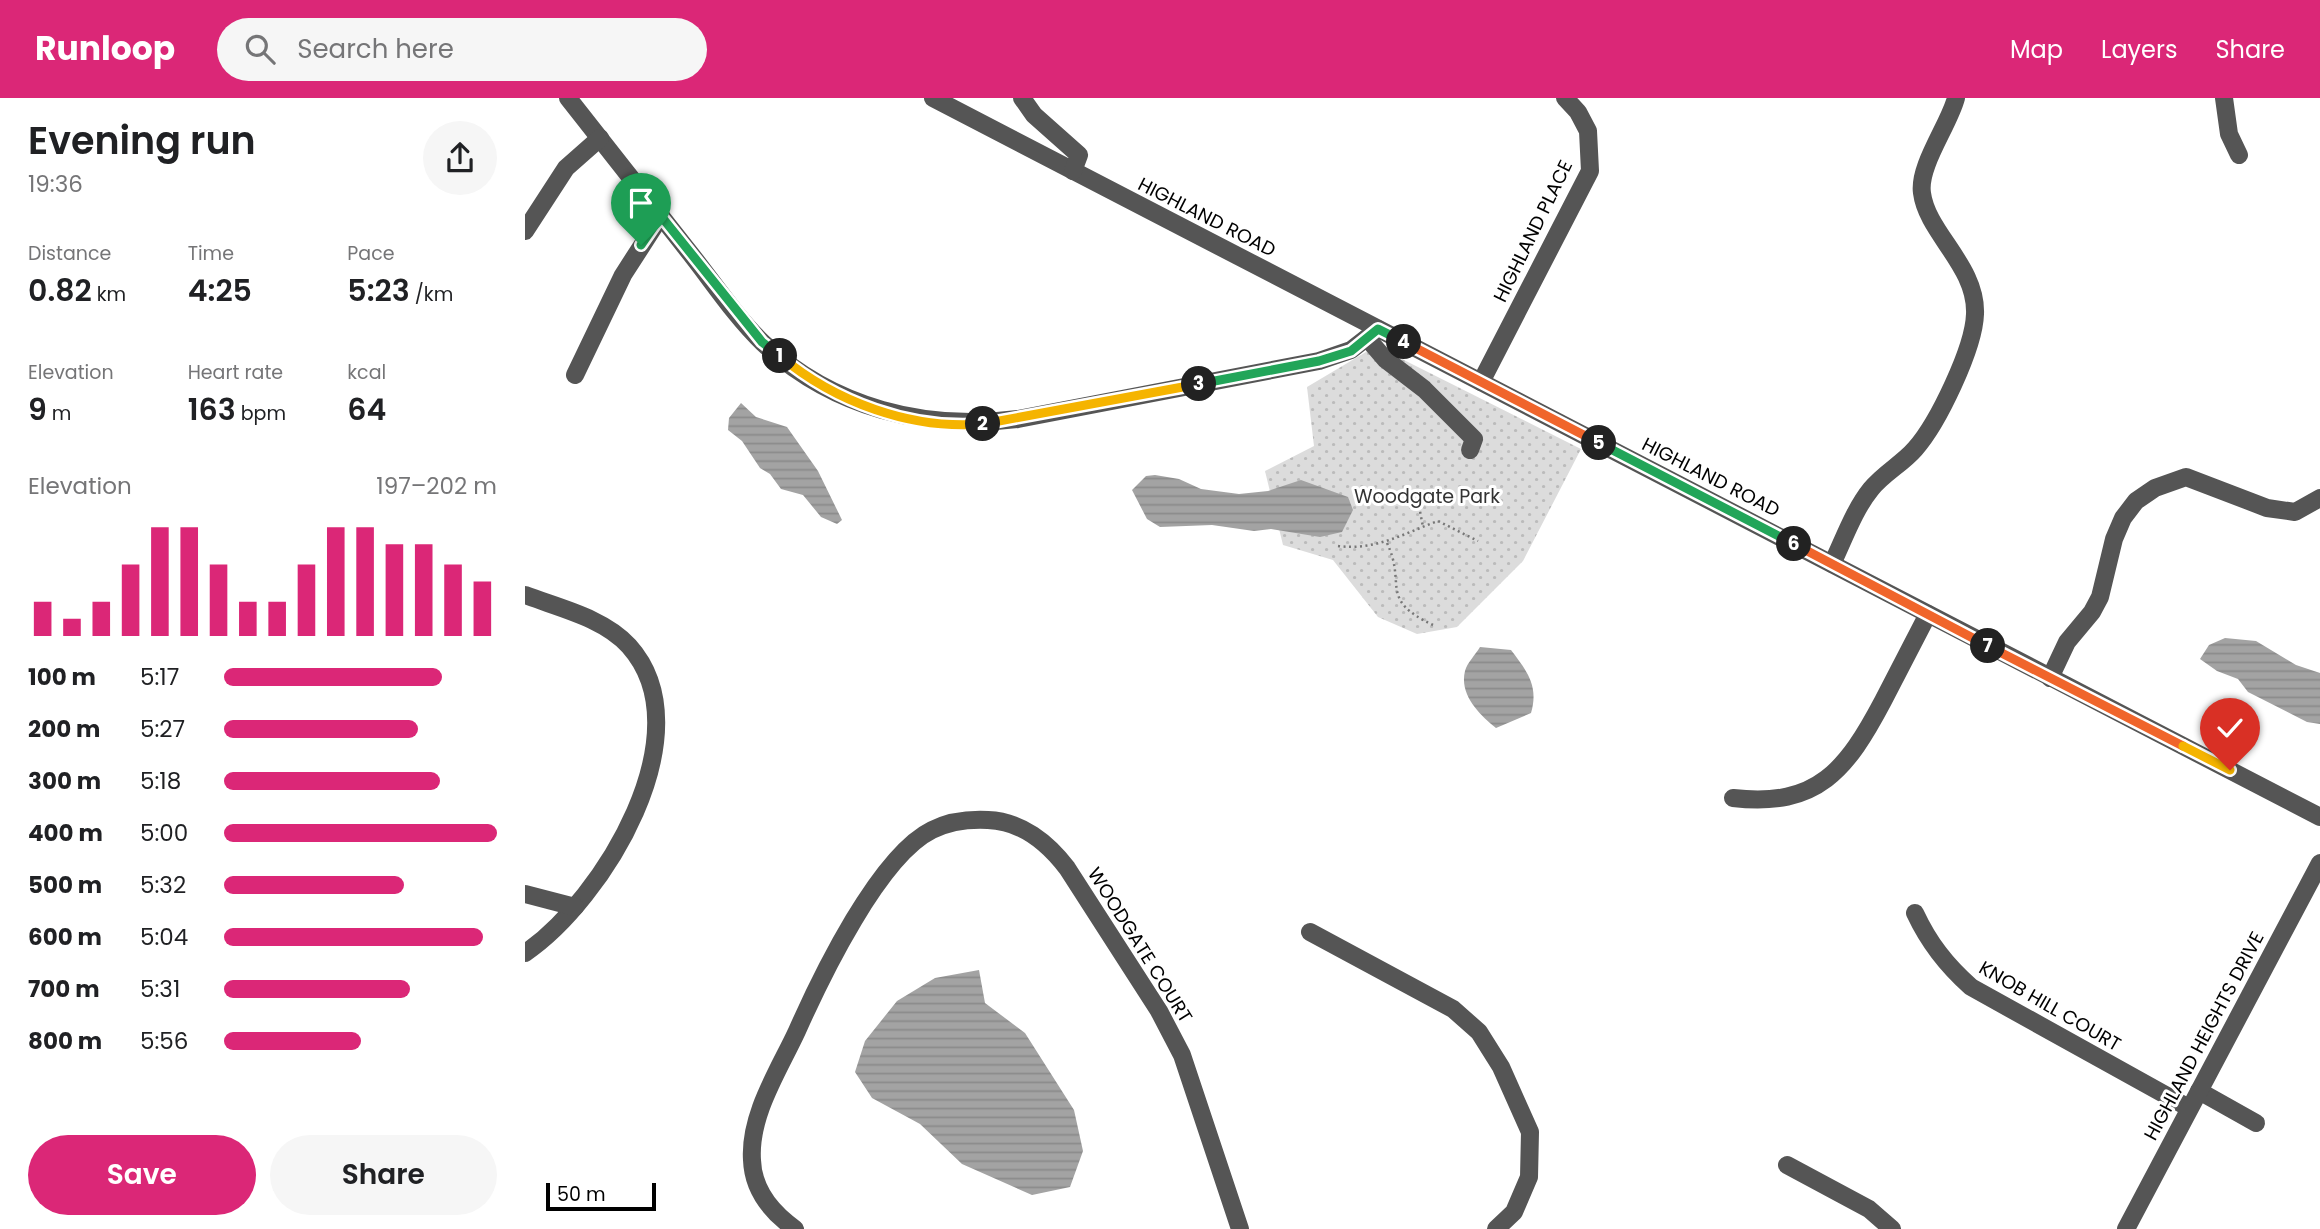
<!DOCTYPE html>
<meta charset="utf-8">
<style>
body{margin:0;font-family:Poppins,sans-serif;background:#f6f6f6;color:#202124;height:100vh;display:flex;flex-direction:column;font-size:26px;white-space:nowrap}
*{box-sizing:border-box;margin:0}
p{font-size:23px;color:#757577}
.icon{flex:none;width:38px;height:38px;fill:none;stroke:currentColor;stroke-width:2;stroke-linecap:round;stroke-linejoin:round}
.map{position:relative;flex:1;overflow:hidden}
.drawer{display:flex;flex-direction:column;background:#fff;width:525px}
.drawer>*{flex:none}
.scale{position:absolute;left:21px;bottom:18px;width:110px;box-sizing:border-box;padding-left:7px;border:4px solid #000;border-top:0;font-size:19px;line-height:24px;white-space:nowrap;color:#000;-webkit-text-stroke:5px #fff;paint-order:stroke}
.pin{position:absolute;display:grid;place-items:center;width:60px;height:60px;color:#fff;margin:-72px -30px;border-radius:50% 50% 50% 0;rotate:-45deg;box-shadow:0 0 7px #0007}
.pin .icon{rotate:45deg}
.km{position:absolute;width:35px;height:35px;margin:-18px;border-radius:50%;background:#222;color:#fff;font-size:19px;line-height:35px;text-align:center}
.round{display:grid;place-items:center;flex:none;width:74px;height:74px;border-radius:37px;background:#f6f6f6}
.headline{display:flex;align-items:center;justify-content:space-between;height:119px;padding:0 28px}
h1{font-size:38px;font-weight:600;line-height:52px}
.metrics{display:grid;grid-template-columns:repeat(3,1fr);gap:10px;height:119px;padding:7px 28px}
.metrics div{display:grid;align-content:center}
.metrics b{font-size:30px;font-weight:600}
.metrics small{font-size:19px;font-weight:400}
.metrics p{font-size:19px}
.chart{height:196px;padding:14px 28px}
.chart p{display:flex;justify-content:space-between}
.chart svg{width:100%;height:126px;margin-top:7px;stroke:#db2777;stroke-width:6}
.action{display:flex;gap:14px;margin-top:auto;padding:14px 28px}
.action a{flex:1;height:80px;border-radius:42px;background:#db2777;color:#fff;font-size:28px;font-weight:600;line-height:80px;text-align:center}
.action a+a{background:#f6f6f6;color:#202124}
ul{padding:0 28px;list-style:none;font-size:23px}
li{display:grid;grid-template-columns:112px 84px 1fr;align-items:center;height:52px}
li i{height:18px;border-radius:9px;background:#db2777}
header{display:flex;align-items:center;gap:42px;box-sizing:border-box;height:98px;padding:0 35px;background:#db2777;color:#fff}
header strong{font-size:33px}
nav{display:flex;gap:38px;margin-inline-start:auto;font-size:24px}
.search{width:490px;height:63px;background:#f6f6f6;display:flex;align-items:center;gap:18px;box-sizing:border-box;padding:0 24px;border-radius:38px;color:#757577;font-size:26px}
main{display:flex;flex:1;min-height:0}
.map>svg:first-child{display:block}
.park{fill:url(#park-dots)}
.water{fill:url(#water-rules)}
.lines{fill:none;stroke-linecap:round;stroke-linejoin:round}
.path{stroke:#777;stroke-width:2.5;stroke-dasharray:2 3.5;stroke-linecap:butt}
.minor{stroke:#555;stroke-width:18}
.split-1-casing{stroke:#fff;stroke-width:14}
.split-2-casing{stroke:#fff;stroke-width:14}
.split-3-casing{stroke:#fff;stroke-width:14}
.split-4-casing{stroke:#fff;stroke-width:14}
.split-5-casing{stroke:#fff;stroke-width:14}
.split-6-casing{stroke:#fff;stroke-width:14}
.split-7-casing{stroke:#fff;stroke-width:14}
.split-8-casing{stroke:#fff;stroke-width:14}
.split-9-casing{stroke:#fff;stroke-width:14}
.split-1{stroke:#22a559;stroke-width:9}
.split-2{stroke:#f5b400;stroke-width:9}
.split-3{stroke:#f5b400;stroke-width:9}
.split-4{stroke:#22a559;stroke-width:9}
.split-5{stroke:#f0652b;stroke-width:9}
.split-6{stroke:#22a559;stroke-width:9}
.split-7{stroke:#f0652b;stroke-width:9}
.split-8{stroke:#f0652b;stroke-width:9}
.split-9{stroke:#f5b400;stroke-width:9}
.labels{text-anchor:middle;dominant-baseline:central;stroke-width:6;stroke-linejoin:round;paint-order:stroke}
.street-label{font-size:19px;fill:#000;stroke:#fff}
.park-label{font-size:19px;fill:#333;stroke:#fff}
</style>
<header>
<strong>Runloop</strong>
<div class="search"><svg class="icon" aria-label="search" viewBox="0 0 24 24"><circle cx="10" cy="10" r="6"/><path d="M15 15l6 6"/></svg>Search here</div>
<nav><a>Map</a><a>Layers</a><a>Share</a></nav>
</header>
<main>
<section class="drawer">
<div class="headline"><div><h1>Evening run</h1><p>19:36</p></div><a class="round"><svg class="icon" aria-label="share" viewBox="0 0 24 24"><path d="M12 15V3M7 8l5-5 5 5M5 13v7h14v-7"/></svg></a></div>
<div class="metrics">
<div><p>Distance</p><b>0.82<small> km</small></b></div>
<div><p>Time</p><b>4:25</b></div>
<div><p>Pace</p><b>5:23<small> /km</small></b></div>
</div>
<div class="metrics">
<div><p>Elevation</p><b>9<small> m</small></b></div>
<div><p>Heart rate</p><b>163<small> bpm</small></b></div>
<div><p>kcal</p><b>64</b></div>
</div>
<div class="chart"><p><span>Elevation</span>197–202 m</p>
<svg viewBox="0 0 160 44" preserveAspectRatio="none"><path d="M5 44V32M15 44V38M25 44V32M35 44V19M45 44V6M55 44V6M65 44V19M75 44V32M85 44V32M95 44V19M105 44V6M115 44V6M125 44V12M135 44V12M145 44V19M155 44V25"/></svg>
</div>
<ul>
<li><b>100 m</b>5:17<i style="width:80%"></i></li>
<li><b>200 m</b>5:27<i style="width:71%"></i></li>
<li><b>300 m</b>5:18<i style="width:79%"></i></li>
<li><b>400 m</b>5:00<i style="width:100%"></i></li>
<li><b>500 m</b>5:32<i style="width:66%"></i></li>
<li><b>600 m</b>5:04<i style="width:95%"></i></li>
<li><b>700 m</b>5:31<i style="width:68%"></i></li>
<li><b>800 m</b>5:56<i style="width:50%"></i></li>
</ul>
<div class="action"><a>Save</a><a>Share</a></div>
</section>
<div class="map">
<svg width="1795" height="1131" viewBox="0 0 1795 1131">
<defs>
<pattern id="park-dots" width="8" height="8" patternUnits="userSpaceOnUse" patternTransform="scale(1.75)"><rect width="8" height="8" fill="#dcdcdc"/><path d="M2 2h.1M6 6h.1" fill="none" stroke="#bbb" stroke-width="1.8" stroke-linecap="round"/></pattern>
<pattern id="water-rules" width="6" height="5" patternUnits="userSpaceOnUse" patternTransform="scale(1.75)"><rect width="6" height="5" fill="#a3a3a3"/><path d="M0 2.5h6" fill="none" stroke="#8b8b8b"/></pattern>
</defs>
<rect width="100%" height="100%" fill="#fff"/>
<path class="park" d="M 851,248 L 1056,351 L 998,463 L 932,529 L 892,536 L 853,519 L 808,462 L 758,447 L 740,373 L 789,348 L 782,289 Z"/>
<g class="water">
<path d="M 216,305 L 231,319 L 262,329 L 293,373 L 317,422 L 312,426 L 296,419 L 278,397 L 256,391 L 245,376 L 235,370 L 217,343 L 203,332 L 204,320 Z"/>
<path d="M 630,377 L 654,381 L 676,391 L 714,396 L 743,393 L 776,382 L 823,399 L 828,412 L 817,434 L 795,439 L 746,431 L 729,433 L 687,427 L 635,429 L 622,421 L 607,392 L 621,378 Z"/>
<path d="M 1700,540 L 1731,543 L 1771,567 L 1795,575 L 1795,626 L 1782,624 L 1723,594 L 1713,581 L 1692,573 L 1675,561 L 1684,547 Z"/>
<path d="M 955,549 L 986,552 C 1002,573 1014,588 1006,615 L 971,630 C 955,617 934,597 940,573 C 942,565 951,556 955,549 Z"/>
<path d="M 454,872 L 460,905 L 500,935 L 549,1012 L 558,1053 L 545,1089 L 507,1097 L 437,1066 L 395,1026 L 347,1000 L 330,974 L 340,943 L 372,903 L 410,880 Z"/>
</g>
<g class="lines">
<g class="path">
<path d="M 893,403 L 898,429"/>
<path d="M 862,445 C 882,487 853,501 908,527"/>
<path d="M 813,448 C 850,453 880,435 913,423 L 953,443"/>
</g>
<g class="minor">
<path d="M 43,0 C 82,50 122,100 161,150 C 186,181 209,217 238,245 C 308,310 400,333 493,321 L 794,263 L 826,252 L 853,231"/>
<path d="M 408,0 L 1795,719"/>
<path d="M 497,0 L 509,17 L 554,57 L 548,73"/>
<path d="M 1699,0 L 1704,36 L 1714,57"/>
<path d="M 0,133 L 41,70 L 75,40"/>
<path d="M 842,240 L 860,261 L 899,291 L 949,341 L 945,352"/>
<path d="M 50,277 L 98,177 L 136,118"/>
<path d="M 956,284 L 1065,73 L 1063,33 L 1053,14 L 1040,0"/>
<path d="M 1307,466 C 1319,441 1329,412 1346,391 C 1359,375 1377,366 1390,351 C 1413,325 1449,250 1450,216 C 1452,168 1402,135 1397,95 C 1393,68 1424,27 1431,0"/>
<path d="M 0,497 C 34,510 79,520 104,548 C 181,634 78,802 0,855"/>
<path d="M 1525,580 L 1542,544 L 1567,514 L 1575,499 L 1589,441 L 1598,420 L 1611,403 L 1630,390 L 1661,379 L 1742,410 L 1770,414 L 1795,400"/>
<path d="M 1208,700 C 1293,710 1322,671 1358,603 C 1373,574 1388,545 1403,516"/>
<path d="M 0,796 L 50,809"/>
<path d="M 1390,815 C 1404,845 1421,867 1446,889 L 1664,1010"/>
<path d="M 785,834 L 928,911 L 954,934 L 976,969 L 1005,1034 L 1004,1079 L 989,1114 L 971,1131"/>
<path d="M 1674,993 L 1731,1025"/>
<path d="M 1262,1067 L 1344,1111 L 1367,1131"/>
<path d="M 270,1131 C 246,1114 228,1092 227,1062 C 224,1017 254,972 272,933 C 296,879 354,758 407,732 C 425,723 443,721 463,722 C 496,723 523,745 542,770 L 634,913 L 657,957 L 715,1131"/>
<path d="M 1601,1131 L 1795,765"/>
</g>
</g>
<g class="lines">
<defs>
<path id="split-1" d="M 116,147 L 136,118 L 237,244 L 255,258"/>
<path id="split-2" d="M 255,258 C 310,304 386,332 458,326"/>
<path id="split-3" d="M 458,326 L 674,286"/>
<path id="split-4" d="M 674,286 L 794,263 L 826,253 L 853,231 L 879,244"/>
<path id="split-5" d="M 879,244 L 1074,345"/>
<path id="split-6" d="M 1074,345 L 1269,446"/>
<path id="split-7" d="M 1269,446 L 1463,548"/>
<path id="split-8" d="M 1463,548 L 1658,648"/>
<path id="split-9" d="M 1658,648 L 1705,672"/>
</defs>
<use href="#split-1" class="split-1-casing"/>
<use href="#split-2" class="split-2-casing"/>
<use href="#split-3" class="split-3-casing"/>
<use href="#split-4" class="split-4-casing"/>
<use href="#split-5" class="split-5-casing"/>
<use href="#split-6" class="split-6-casing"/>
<use href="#split-7" class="split-7-casing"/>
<use href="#split-8" class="split-8-casing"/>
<use href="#split-9" class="split-9-casing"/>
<use href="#split-1" class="split-1"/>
<use href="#split-2" class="split-2"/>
<use href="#split-3" class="split-3"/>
<use href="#split-4" class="split-4"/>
<use href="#split-5" class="split-5"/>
<use href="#split-6" class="split-6"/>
<use href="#split-7" class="split-7"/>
<use href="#split-8" class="split-8"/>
<use href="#split-9" class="split-9"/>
</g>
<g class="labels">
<g class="street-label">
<text transform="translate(682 119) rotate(27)">HIGHLAND ROAD</text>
<text transform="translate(1008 133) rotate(-64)">HIGHLAND PLACE</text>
<text transform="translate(1186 379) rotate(27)">HIGHLAND ROAD</text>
<text transform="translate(615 847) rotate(58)">WOODGATE COURT</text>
<text transform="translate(1525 908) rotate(30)">KNOB HILL COURT</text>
<text transform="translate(1679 938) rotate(-62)">HIGHLAND HEIGHTS DRIVE</text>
</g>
<g class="park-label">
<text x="902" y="398">Woodgate Park</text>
</g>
</g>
</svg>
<div class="scale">50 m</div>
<div class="pin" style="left:116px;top:147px;background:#1e9e55"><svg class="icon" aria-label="arrive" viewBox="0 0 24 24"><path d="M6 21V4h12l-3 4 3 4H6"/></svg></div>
<div class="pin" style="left:1705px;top:672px;background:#d93025"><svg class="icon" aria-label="check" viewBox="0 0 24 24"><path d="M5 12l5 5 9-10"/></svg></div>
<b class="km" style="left:255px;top:258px">1</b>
<b class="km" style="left:458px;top:326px">2</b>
<b class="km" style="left:674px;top:286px">3</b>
<b class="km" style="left:879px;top:244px">4</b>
<b class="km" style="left:1074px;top:345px">5</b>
<b class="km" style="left:1269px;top:446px">6</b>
<b class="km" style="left:1463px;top:548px">7</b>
</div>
</main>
